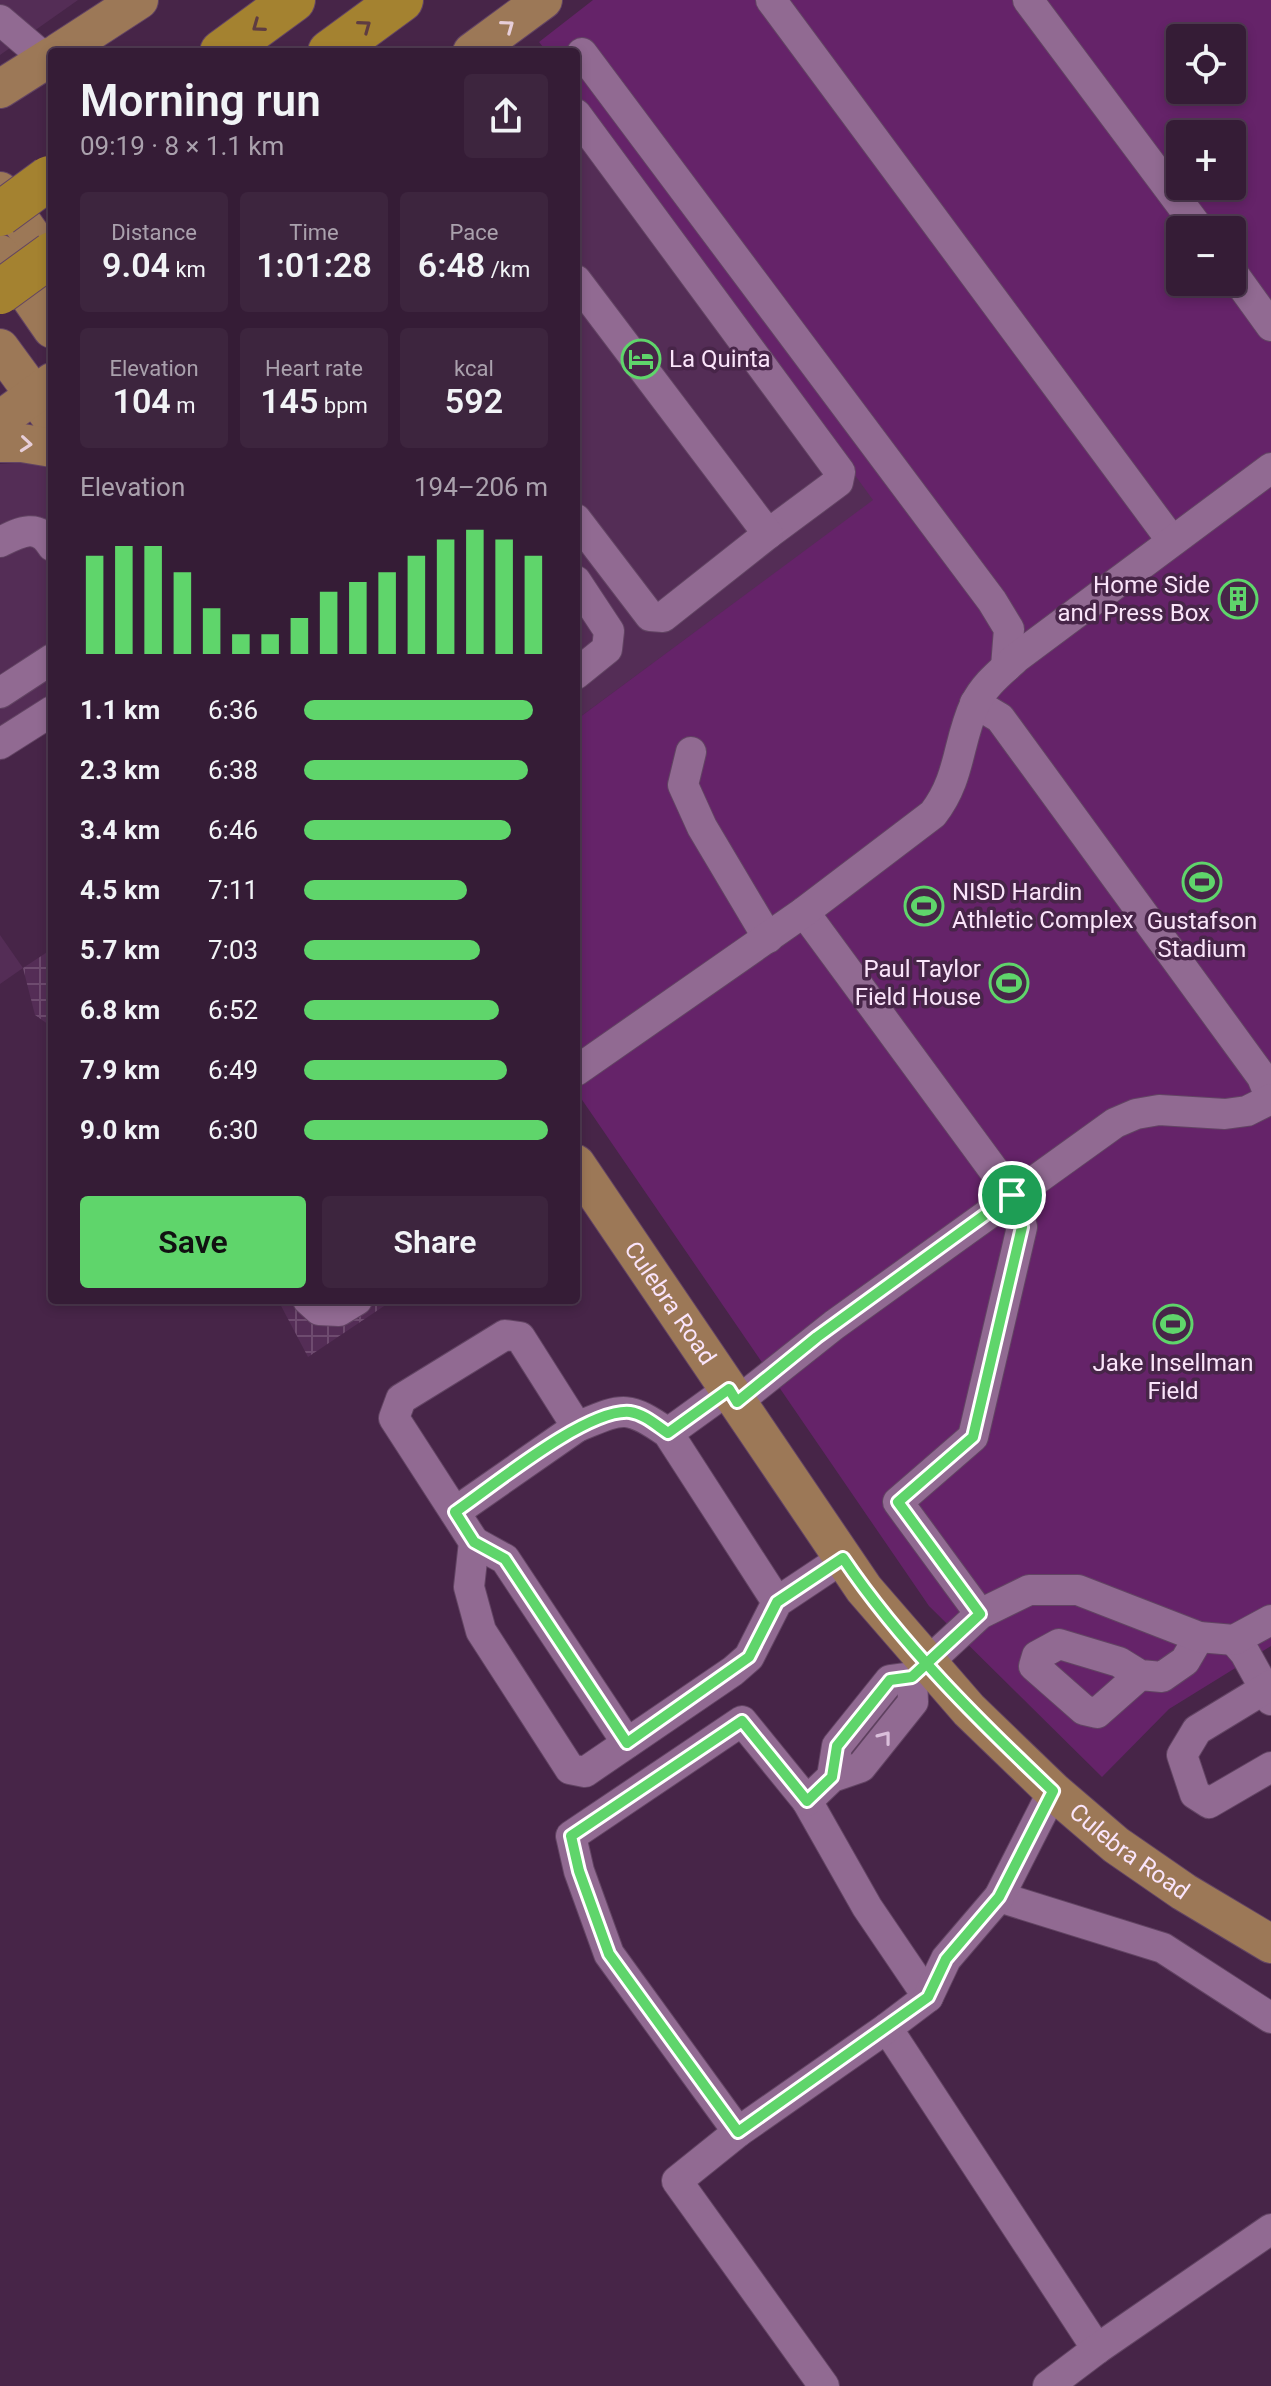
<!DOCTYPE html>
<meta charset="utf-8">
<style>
body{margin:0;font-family:Roboto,sans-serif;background:#3d253e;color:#f1f3f6;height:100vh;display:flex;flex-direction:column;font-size:30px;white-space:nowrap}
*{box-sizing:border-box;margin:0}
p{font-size:26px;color:#aaa1ad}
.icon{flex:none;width:44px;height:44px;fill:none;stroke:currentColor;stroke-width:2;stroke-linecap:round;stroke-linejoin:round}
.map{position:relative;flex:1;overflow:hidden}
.sheet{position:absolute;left:48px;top:48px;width:532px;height:1256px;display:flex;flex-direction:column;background:#351c36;border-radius:8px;box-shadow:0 4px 12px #0003,0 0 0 2px #4f3a51}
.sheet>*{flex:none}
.tools{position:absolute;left:1166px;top:24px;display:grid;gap:16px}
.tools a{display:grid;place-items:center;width:80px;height:80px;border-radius:8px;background:#351c36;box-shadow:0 4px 12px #0003,0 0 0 2px #4f3a51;font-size:40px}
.pin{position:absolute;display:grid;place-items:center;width:68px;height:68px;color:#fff;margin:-34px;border:4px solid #fff;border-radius:50%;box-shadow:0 2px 8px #0007}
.round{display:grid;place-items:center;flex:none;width:84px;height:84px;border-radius:8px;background:#3d253e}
.summary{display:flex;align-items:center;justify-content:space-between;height:136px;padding:0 32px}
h1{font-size:44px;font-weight:600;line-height:60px}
.stats{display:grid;grid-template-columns:repeat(3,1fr);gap:12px;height:136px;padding:8px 32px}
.stats div{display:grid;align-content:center;border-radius:8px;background:#3d253e;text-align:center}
.stats b{font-size:34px;font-weight:600}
.stats small{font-size:22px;font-weight:400}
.stats p{font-size:22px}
.chart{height:224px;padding:16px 32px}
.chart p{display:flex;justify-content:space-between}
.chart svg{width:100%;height:144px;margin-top:8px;stroke:#5fd56b;stroke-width:6}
.primary-button{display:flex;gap:16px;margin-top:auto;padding:16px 32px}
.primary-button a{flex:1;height:92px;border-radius:8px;background:#5fd56b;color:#111;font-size:32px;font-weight:600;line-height:92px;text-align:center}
.primary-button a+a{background:#3d253e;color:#f1f3f6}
ul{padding:0 32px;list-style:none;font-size:26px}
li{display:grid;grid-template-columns:128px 96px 1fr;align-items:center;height:60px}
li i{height:20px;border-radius:10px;background:#5fd56b}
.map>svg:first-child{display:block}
.built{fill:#542d56}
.industrial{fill:url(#industrial-grid)}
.garden{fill:#652369;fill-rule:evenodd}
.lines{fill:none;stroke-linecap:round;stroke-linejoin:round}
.minor-casing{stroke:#624463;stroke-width:32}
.major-casing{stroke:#624463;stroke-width:40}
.highway-casing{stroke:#624463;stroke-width:46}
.minor{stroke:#916a92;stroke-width:30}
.major{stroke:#9c7857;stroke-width:38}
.highway{stroke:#a48230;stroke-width:44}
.highway-bridge-casing{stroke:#624463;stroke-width:46;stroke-linecap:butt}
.highway-bridge{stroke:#a48230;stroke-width:44}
.oneway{stroke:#5e3c42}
.oneway2{stroke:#e7ced9}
.oneway3{stroke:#dabfdb}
.route-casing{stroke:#fff;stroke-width:16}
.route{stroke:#5fd56b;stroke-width:10}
.labels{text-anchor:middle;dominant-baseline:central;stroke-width:7;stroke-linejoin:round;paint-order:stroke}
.poi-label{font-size:24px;fill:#fae4fa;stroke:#472548;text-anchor:start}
.street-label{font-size:24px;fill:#fae4fa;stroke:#472548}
</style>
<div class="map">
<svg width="1271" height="2386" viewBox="0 0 1271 2386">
<defs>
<pattern id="industrial-grid" width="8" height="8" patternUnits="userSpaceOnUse" patternTransform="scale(2)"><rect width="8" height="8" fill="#542d56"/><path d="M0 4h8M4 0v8" fill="none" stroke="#6e4b6f"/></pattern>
</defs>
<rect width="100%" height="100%" fill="#472548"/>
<g class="built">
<path d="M 0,0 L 78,0 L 0,55 Z"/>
<path d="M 576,92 L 874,500 L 576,720 Z"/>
<path d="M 28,462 L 52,469 L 52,729 L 0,761 L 0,464 Z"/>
<path d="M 0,935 L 23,968 L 0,984 Z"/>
</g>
<g class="industrial">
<path d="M 52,949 L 52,1027 L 35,1015 L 23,968 Z"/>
<path d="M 278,1300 L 393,1300 L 308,1357 Z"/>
</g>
<path class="garden" d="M 593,0 L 1271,0 L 1271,1646 L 1169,1709 L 1102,1777 L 929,1606 L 576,1091 L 576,720 L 873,500 L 576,92 L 576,52 L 547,52 L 539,42 ZM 1180,38 L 1232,38 L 1232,90 L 1180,90 ZM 1180,134 L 1232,134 L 1232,186 L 1180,186 ZM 1180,230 L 1232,230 L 1232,282 L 1180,282 Z"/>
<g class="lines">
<defs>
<g id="minor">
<path d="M 771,0 L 1172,541"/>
<path d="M 1028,0 L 1200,230"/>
<path d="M 0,20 L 47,60"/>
<path d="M 582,53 L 992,601 L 1009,629 L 1006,667"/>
<path d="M 576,114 L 840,472 L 838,482 L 768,534"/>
<path d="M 1232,272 L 1271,326"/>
<path d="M 576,280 L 768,534 L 663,617 L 650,616 L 576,519"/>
<path d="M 0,542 C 20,532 38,522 52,546"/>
<path d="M 576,581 L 609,631 L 607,649 L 576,674"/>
<path d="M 0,693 L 52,659"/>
<path d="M 975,703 L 1000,718 L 1262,1077 L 1271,1099"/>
<path d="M 0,744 L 52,711"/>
<path d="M 691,752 L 683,785 L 702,827 L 768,938"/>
<path d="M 804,912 L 1012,1195 L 1022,1227 L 973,1437 L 898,1502 L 980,1614"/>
<path d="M 576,1071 L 804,912 L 933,814 C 961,778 957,743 975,704 C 984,685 1001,672 1016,658 L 1271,468"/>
<path d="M 308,1300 L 319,1310 L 339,1311 L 357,1300"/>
<path d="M 737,1402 L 834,1325 L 1115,1123 L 1136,1114 L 1159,1110 L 1225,1114 L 1247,1111 L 1271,1099"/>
<path d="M 668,1433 L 729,1389"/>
<path d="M 455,1512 L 577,1427"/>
<path d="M 474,1542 L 505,1559 L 627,1743"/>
<path d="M 777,1602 L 749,1657 L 733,1671 L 585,1772 L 570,1769 L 481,1631 L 469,1587 L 474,1542 L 394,1418 L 401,1399 L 505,1335 L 520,1337 L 577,1427 C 623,1408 626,1404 668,1433 L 777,1602 L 843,1558"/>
<path d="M 1234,1640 L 1245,1653 L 1271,1700"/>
<path d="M 1140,1675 L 1097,1713 L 1084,1710 L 1034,1666 L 1037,1656 L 1059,1644 L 1119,1662 L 1140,1675 L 1162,1677 L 1185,1661 L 1199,1637"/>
<path d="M 1271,1685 L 1197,1730 L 1182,1755 L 1195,1794 L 1209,1803 L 1271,1767"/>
<path d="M 832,1777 L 837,1746 L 890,1680 L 912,1677 L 980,1614 L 1029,1590 L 1078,1590 L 1199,1637 L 1234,1640 L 1271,1620"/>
<path d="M 807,1801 L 867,1907 L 928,1997 L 887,2028 L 1097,2349"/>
<path d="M 999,1897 L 1163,1948 L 1271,2018"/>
<path d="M 928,1997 L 946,1959 L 999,1897 L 1053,1791"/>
<path d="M 738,2132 L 887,2028"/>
<path d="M 824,2386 L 677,2181 L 738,2132 L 609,1954 L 579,1871 L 571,1836 L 742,1721 L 807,1801 L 832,1777 L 861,1767 L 913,1702 L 912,1677"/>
<path d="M 1048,2386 L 1097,2349 L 1271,2229"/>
</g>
<g id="major">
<path d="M 59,52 L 139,0"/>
<path d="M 472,52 L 543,0"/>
<path d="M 0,89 L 52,56"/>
<path d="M 0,191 L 52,265"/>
<path d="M 0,254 L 52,329"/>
<path d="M 0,348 L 52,419"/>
<path d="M 0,420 L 52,382"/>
<path d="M 0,443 L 22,443 L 52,448"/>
<path id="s1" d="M 576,1164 L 864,1589 L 969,1710 L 1053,1791 L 1116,1845 L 1184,1892 L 1271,1944"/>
</g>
<g id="highway">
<path d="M 222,52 L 293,0"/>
<path d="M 330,52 L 401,0"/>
</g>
</defs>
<use href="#minor" class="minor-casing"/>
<use href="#major" class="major-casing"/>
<use href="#highway" class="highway-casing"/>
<use href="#minor" class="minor"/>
<use href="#major" class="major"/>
<use href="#highway" class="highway"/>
<defs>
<g id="highway-bridge">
<path d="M 0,214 L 49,178"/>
<path d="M 0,292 L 52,254"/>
</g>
</defs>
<use href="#highway-bridge" class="highway-bridge-casing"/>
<use href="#highway-bridge" class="highway-bridge"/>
</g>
<defs><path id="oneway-chevron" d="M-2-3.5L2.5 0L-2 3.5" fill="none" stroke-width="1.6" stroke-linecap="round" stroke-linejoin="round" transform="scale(2)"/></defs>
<g class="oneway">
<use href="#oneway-chevron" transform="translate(258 26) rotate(144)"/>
<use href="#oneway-chevron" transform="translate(365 26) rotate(-36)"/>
</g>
<g class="oneway2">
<use href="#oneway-chevron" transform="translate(508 26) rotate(-36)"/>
<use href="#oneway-chevron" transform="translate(26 444) rotate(5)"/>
</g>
<use class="oneway3" href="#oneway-chevron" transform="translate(885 1737) rotate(-52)"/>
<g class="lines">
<defs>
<path id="route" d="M 1012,1195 L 817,1337 L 737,1402 L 729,1389 L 668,1433 C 656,1425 644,1414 630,1412 C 587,1408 493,1486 455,1512 L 474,1542 L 505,1559 L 627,1743 L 749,1657 L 777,1602 L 843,1558 C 901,1644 978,1720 1053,1791 L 999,1897 L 946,1959 L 928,1997 L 738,2132 L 609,1954 L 579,1871 L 571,1836 L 742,1721 L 807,1801 L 832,1777 L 837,1746 L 890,1680 L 912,1677 L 980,1614 L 898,1502 L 973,1437 L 1022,1227 L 1012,1195"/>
</defs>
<use href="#route" class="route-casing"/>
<use href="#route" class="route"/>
</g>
<defs>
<symbol id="hotel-ring" viewBox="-11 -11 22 22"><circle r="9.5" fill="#472548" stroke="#5fd56b" stroke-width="1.5"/><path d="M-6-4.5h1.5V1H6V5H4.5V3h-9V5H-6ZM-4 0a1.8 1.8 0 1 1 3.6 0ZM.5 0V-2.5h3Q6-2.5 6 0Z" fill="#5fd56b"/></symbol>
<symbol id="building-ring" viewBox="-11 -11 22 22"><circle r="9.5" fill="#472548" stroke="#5fd56b" stroke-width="1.5"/><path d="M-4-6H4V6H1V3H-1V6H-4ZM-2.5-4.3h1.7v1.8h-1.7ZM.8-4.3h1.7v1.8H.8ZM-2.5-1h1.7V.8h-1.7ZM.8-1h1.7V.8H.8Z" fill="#5fd56b"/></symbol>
<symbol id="stadium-ring" viewBox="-11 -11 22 22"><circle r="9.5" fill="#472548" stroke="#5fd56b" stroke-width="1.5"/><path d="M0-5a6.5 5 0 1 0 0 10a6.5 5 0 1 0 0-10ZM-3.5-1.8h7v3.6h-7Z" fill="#5fd56b"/></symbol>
</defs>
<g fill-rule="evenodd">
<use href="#hotel-ring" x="619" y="337" width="44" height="44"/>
<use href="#building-ring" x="1216" y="577" width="44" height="44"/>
<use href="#stadium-ring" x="1180" y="860" width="44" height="44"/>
<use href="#stadium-ring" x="902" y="884" width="44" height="44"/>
<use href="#stadium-ring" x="987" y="961" width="44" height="44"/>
<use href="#stadium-ring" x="1151" y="1302" width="44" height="44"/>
</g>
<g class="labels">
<g class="poi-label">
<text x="669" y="359">La Quinta</text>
<text x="1210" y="585" text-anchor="end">Home Side<tspan x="1210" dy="28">and Press Box</tspan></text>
<text x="952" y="892">NISD Hardin<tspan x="952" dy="28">Athletic Complex</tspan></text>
<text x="1202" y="921" text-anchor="middle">Gustafson<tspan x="1202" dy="28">Stadium</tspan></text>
<text x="981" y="969" text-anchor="end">Paul Taylor<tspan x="981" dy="28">Field House</tspan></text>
<text x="1173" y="1363" text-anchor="middle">Jake Insellman<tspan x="1173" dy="28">Field</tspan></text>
</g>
<g class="street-label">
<text stroke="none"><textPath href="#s1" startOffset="168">Culebra Road</textPath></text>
<text stroke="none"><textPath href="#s1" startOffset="888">Culebra Road</textPath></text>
</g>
</g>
</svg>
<div class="tools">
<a><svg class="icon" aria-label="locate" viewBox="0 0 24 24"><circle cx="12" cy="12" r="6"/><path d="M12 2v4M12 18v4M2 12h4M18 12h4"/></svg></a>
<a>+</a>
<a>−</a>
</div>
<div class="pin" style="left:1012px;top:1195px;background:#1e9e55"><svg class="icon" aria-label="arrive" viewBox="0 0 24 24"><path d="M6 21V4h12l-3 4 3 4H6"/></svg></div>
<section class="sheet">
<div class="summary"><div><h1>Morning run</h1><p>09:19 · 8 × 1.1 km</p></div><a class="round"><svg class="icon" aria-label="share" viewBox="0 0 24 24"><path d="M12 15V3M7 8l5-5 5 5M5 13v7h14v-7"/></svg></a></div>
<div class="stats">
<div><p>Distance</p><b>9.04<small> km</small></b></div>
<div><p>Time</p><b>1:01:28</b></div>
<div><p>Pace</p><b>6:48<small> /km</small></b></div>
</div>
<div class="stats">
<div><p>Elevation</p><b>104<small> m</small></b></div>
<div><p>Heart rate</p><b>145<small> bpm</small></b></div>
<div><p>kcal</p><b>592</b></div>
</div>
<div class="chart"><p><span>Elevation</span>194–206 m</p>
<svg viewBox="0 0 160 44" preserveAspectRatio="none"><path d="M5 44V14M15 44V11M25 44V11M35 44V19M45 44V30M55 44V38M65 44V38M75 44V33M85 44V25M95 44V22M105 44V19M115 44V14M125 44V9M135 44V6M145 44V9M155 44V14"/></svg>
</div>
<ul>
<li><b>1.1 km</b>6:36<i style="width:94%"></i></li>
<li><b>2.3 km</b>6:38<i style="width:92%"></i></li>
<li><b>3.4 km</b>6:46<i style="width:85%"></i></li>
<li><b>4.5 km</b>7:11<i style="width:67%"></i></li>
<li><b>5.7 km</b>7:03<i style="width:72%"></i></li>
<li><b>6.8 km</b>6:52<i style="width:80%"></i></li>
<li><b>7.9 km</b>6:49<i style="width:83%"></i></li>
<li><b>9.0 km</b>6:30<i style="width:100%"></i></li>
</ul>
<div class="primary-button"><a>Save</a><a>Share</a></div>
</section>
</div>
